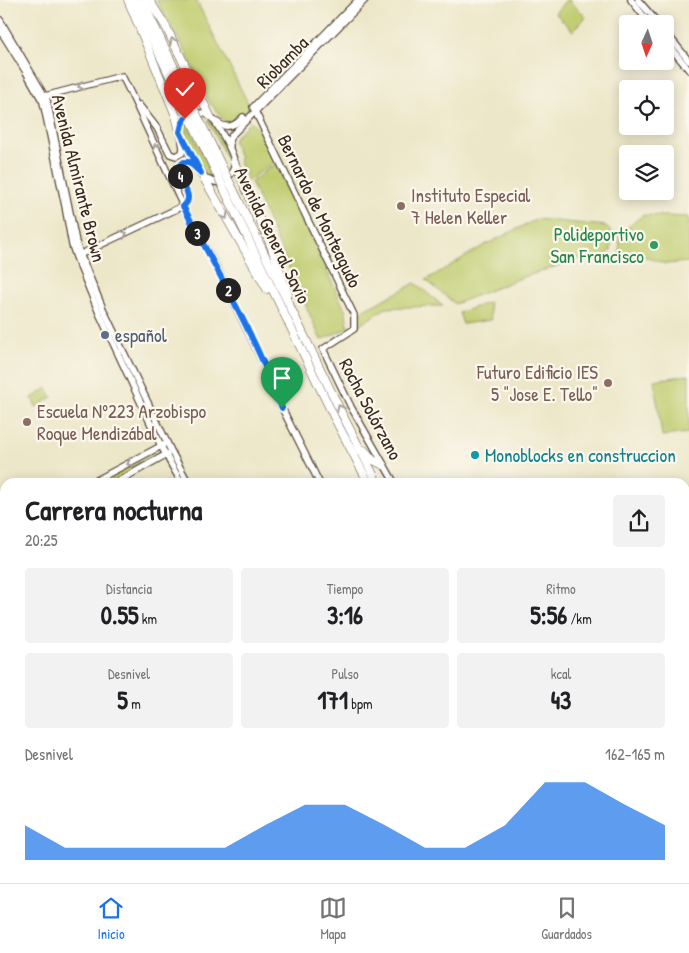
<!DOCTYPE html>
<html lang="es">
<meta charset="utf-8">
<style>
body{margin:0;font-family:"Patrick Hand",sans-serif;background:#f2f2f2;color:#202124;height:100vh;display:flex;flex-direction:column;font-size:19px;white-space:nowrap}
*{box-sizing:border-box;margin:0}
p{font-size:16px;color:#757577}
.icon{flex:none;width:28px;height:28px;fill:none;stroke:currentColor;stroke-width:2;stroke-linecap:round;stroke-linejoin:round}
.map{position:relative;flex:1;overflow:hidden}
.sheet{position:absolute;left:0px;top:478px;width:690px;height:406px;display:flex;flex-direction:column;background:#fff;border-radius:15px 15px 0 0;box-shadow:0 2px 12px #0003}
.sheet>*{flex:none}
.needle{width:32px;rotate:183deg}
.controls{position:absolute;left:619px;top:15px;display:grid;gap:10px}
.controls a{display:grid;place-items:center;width:55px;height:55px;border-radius:5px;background:#fff;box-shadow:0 2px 12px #0003;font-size:25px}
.pin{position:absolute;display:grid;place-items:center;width:42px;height:42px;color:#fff;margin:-51px -21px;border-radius:50% 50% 50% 0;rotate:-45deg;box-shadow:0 0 5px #0007}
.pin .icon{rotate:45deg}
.km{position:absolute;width:25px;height:25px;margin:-12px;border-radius:50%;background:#222;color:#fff;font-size:14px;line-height:25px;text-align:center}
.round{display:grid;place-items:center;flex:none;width:52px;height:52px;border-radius:5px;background:#f2f2f2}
.overview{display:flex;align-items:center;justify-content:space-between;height:85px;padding:0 25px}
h1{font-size:28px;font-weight:700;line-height:38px}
.metrics{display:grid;grid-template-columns:repeat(3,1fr);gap:8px;height:85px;padding:5px 25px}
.metrics div{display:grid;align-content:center;border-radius:5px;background:#f2f2f2;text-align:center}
.metrics b{font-size:25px;font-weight:700}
.metrics small{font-size:14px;font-weight:400}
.metrics p{font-size:14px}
.chart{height:140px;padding:10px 25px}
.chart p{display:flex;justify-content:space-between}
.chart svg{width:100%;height:90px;margin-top:5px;fill:#1a73e8;opacity:.7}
.tab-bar{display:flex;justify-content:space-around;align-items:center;height:70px;border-top:1px solid #e0e0e0;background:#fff;font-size:14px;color:#757577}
.tab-bar a{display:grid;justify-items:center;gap:2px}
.tab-bar .active{color:#1a73e8}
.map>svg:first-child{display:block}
.green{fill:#bfcc6e;stroke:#7d7b46}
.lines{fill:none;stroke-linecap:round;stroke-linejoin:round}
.secondary-casing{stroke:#564638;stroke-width:8}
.highway-casing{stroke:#564638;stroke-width:9}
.secondary{stroke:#fff;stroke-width:5.5}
.highway{stroke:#fff;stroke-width:8}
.highway-bridge-casing{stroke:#564638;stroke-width:9;stroke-linecap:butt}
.highway-bridge{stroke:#fff;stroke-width:8}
.oneway{stroke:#a79f9a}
.route-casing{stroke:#fff;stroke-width:10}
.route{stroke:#1a73e8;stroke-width:6}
.education-dot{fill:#8d6e63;stroke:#fbf7ec;stroke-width:2}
.leisure-dot{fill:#2e9e5b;stroke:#fbf7ec;stroke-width:2}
.service-dot{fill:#5c6f8a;stroke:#fbf7ec;stroke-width:2}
.culture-dot{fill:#0f9aa8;stroke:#fbf7ec;stroke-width:2}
.labels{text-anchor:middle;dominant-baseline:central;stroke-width:4.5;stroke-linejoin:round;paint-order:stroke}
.street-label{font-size:19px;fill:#3b2a1e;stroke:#fbf7ec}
.education-label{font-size:19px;fill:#785e54;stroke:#fbf7ec;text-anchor:start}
.leisure-label{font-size:19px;fill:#27864d;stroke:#fbf7ec;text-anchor:end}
.service-label{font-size:19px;fill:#4e5e75;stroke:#fbf7ec;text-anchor:start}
.culture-label{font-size:19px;fill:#0d838f;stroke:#fbf7ec;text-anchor:start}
</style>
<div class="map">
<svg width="689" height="883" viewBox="0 0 689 883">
<rect width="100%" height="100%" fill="#fbf7ec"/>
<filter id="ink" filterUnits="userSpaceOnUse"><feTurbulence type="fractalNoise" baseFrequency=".02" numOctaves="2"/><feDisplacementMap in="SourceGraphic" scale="10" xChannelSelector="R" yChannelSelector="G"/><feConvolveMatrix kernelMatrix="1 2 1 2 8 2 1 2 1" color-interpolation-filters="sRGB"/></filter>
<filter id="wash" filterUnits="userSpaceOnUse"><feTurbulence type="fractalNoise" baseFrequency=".0096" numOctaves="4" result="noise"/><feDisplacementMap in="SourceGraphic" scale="20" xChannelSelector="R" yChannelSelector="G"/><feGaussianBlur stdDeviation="1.12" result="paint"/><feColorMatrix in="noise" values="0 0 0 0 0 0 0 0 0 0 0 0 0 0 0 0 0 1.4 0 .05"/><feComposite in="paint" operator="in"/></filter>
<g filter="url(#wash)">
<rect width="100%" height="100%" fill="#ede7c9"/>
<g class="green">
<path d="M 156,0 L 196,0 L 250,107 L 233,122 L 230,123 L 224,121 L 208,100 L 188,56 Z"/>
<path d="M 566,0 L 569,0 L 586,17 L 573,31 L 555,13 Z"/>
<path d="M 209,119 L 215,126 L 232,160 L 232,165 L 230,166 L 208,120 Z"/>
<path d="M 187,122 L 214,178 L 208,176 L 204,172 L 186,133 L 185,128 Z"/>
<path d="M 250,122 L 253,123 C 262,134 269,148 275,161 L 248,181 L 239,162 L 240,157 L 233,142 L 235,137 Z"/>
<path d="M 276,163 L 346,312 L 348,328 L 321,340 L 251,182 Z"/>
<path d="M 643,215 L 689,217 L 689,262 L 665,264 L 641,255 L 620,257 L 619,234 Z"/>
<path d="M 537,219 L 606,226 L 611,231 L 611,251 L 604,256 L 578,259 L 521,278 L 455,304 L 426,280 L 483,246 Z"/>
<path d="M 415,283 L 443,306 L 433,306 L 386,308 L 358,326 L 356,314 Z"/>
<path d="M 489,302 L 491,320 L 463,324 L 459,313 Z"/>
<path d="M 689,375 L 689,433 L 662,436 L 654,380 Z"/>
<path d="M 47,388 L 52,397 L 36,407 L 32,398 Z"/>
<path d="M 161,451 L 162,453 L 160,455 L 115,481 L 112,480 L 111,479 L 112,476 Z"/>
</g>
</g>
<g filter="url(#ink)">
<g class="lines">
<defs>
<g id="secondary">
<path d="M 631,0 L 650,24"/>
<path d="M 638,0 L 659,24"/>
<path d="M 0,20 L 47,100 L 76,242 L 80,254 L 104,311 L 171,451 L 188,482"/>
<path d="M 0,30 L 26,72 L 43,102 L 65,206 L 72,245 L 76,257 L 99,313 L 161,446 L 181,482"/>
<path d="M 665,31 L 689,61"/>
<path d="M 665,41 L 689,70"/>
<path d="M 41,97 L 122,76 L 132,96 L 183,206 L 218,270 L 270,377 L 282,408 L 319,482"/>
<path d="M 139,105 L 157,128 L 170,154 L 176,156 L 182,153 L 183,148 L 182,141"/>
<path d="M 255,105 L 358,0"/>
<path d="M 253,107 L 354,315 L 354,329 L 323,349 L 351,407 L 394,482"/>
<path d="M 217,122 C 227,130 235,126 243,117"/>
<path d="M 230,146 L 229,140 L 232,135 L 365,0"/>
<path d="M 77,256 L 185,205 C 196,192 172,177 180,166 C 190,150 202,187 221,182 C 226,180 230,176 232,172 C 234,168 235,164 234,161 C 233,152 217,123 211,117 C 200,107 178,117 180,132 C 181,140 196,165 201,173"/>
<path d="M 93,482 L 163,445"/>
<path d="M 117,482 L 167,454"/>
<path d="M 0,536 L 5,533"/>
<path d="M 0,549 L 5,546"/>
<path d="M 685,818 L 689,820"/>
<path d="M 406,879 L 408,883"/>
<path d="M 411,879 L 413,883"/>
<path d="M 560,879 L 563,883"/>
</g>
<g id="highway">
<path d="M 128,0 L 176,116 L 180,132"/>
<path d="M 134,0 L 182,102"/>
<path d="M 142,0 L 189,99"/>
<path d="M 149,0 L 165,25 L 210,116"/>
<path d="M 200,121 L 221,165"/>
<path d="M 193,124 L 214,168"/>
<path d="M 234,162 L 270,243 L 288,294"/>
<path d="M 201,173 L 267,289"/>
<path d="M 233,189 L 342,414 L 377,482"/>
<path d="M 225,191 L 335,419 L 368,482"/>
<path d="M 364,450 L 373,460 L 383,465"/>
<path d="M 592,879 L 594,883"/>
<path d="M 599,879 L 602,883"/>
<path d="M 606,879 L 609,883"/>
<path d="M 614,879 L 617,883"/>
</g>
</defs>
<use href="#secondary" class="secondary-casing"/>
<use href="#highway" class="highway-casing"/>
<use href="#secondary" class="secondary"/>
<use href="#highway" class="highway"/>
<defs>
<g id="highway-bridge">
<path d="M 189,99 L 200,121"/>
<path d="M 182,102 L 193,124"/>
<path d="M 221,165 L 233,189"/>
<path d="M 214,168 L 225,191"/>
</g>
</defs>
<use href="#highway-bridge" class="highway-bridge-casing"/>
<use href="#highway-bridge" class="highway-bridge"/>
</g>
<defs><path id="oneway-chevron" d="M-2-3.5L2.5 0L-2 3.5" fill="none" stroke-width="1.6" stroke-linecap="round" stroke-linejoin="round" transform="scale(1.25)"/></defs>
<g class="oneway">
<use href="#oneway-chevron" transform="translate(173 41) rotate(-117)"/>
<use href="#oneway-chevron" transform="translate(81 86) rotate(166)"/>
<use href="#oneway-chevron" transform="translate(156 147) rotate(-115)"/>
<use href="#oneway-chevron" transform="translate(225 216) rotate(61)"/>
<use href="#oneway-chevron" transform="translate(124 234) rotate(-25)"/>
<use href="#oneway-chevron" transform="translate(340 408) rotate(-116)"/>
<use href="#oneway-chevron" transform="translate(130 463) rotate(152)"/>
</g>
</g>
<g class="lines" filter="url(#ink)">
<defs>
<path id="route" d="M 185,119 L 182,124 L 180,132 L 201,173 L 189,162 L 184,162 C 167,174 200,195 183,206 C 218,272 256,338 282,408"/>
</defs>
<use href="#route" class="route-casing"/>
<use href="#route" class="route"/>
</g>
<g class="education-dot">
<circle cx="401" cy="206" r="5"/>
<circle cx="608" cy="383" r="5"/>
<circle cx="27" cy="422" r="5"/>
</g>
<circle class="leisure-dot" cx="654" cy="245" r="5"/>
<circle class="service-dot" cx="105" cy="335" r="5"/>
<circle class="culture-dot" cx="475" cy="455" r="5"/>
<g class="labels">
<g class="street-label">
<text transform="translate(282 62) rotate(-45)">Riobamba</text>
<text transform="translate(79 178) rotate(76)">Avenida Almirante Brown</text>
<text transform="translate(320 211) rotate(64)">Bernardo de Monteagudo</text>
<text transform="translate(273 235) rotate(64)">Avenida General Savio</text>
<text transform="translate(371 409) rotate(62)">Rocha Solórzano</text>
</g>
<g class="education-label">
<text x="411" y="195">Instituto Especial<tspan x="411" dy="22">7 Helen Keller</tspan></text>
<text x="598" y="372" text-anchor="end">Futuro Edificio IES<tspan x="598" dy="22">5 "Jose E. Tello"</tspan></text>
<text x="37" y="411">Escuela Nº223 Arzobispo<tspan x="37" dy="22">Roque Mendizábal</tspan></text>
</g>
<g class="leisure-label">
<text x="644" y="234">Polideportivo<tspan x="644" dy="22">San Francisco</tspan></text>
</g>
<g class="service-label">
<text x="115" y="335">español</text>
</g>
<g class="culture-label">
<text x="485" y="455">Monoblocks en construccion</text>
</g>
</g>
</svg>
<div class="controls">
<a><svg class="needle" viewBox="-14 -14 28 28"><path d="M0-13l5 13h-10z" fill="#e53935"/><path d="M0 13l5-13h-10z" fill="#757577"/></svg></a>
<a><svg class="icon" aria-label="locate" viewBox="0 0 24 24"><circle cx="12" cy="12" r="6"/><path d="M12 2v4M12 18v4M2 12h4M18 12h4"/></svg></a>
<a><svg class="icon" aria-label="layers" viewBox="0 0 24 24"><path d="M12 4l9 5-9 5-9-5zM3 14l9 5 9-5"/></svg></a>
</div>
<div class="pin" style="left:282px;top:408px;background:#1e9e55"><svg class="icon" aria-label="arrive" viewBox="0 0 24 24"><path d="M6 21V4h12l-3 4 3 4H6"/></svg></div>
<div class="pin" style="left:185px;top:119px;background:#d93025"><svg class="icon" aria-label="check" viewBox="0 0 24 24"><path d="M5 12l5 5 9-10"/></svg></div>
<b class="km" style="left:228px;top:290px">2</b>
<b class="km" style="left:197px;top:233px">3</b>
<b class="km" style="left:180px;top:176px">4</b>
<section class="sheet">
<div class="overview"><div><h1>Carrera nocturna</h1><p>20:25</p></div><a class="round"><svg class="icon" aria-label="share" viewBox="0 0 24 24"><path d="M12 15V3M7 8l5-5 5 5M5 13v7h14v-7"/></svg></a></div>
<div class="metrics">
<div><p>Distancia</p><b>0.55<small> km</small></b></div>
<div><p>Tiempo</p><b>3:16</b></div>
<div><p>Ritmo</p><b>5:56<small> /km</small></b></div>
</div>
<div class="metrics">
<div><p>Desnivel</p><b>5<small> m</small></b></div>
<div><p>Pulso</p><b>171<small> bpm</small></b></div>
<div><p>kcal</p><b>43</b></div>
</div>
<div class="chart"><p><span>Desnivel</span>162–165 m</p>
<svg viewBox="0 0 160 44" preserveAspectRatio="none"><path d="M0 44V27L10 38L20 38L30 38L40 38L50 38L60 27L70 17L80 17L90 27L100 38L110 38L120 27L130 6L140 6L150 17L160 27V44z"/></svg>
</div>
</section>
</div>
<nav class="tab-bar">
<a class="active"><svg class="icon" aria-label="home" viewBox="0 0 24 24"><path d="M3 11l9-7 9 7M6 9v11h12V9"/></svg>Inicio</a>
<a><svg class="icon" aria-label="map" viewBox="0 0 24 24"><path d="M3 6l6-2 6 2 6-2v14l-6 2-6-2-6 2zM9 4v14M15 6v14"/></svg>Mapa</a>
<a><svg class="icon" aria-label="saved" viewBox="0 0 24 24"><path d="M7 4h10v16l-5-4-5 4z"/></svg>Guardados</a>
</nav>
